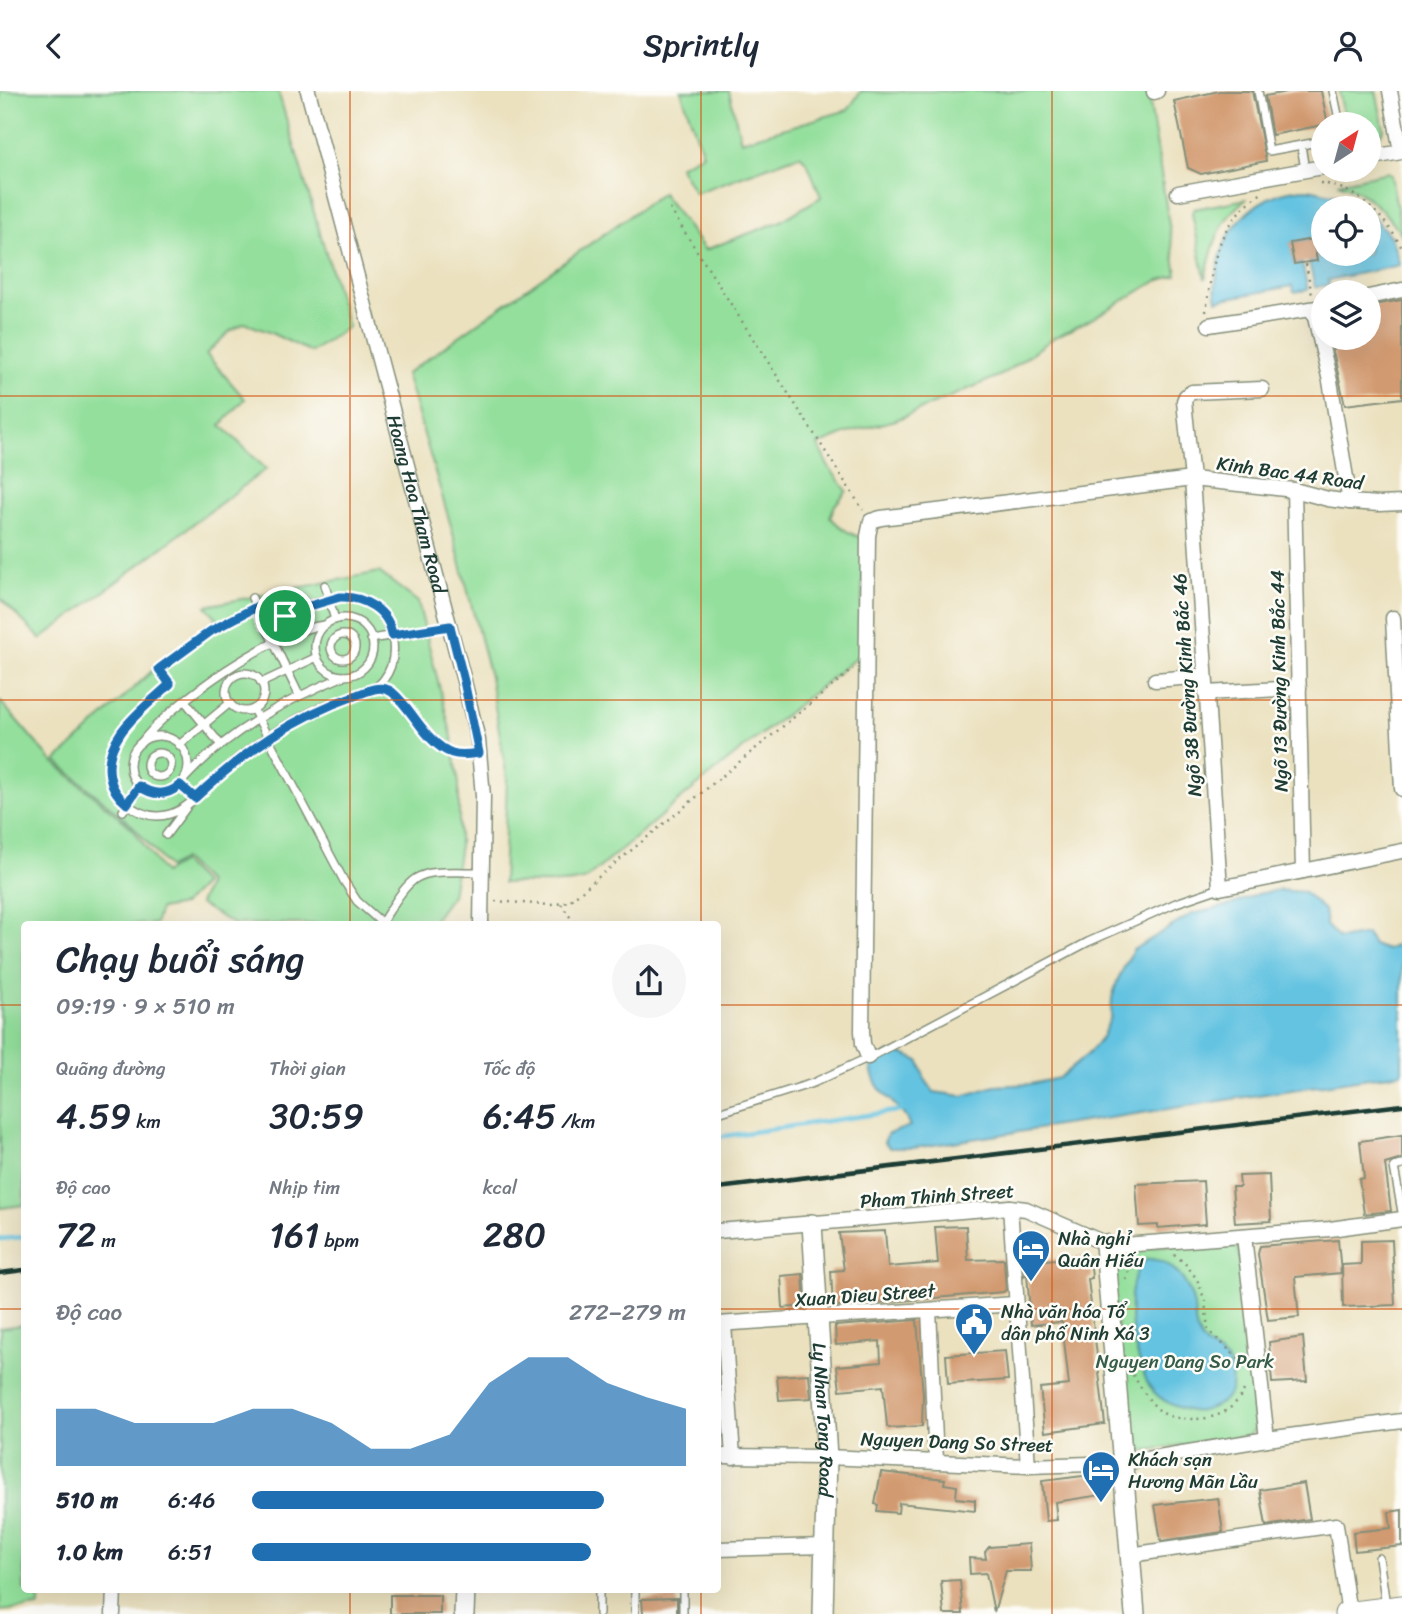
<!DOCTYPE html>
<html lang="vi">
<meta charset="utf-8">
<style>
body{margin:0;font-family:Sriracha,sans-serif;background:#f6f6f7;color:#1f2937;height:100vh;display:flex;flex-direction:column;font-size:26px;white-space:nowrap}
*{box-sizing:border-box;margin:0}
p{font-size:23px;color:#747a83}
.icon{flex:none;width:38px;height:38px;fill:none;stroke:currentColor;stroke-width:2;stroke-linecap:round;stroke-linejoin:round}
.map{position:relative;flex:1;overflow:hidden}
.sheet{position:absolute;left:21px;top:830px;width:700px;height:672px;display:flex;flex-direction:column;background:#fff;border-radius:7px;box-shadow:0 7px 28px #0002}
.sheet>*{flex:none}
.needle{width:46px;rotate:36deg}
.controls{position:absolute;left:1311px;top:21px;display:grid;gap:14px}
.controls a{display:grid;place-items:center;width:70px;height:70px;border-radius:50%;background:#fff;box-shadow:0 7px 28px #0002;font-size:35px}
.pin{position:absolute;display:grid;place-items:center;width:60px;height:60px;color:#fff;margin:-30px;border:4px solid #fff;border-radius:50%;box-shadow:0 2px 7px #0007}
.round{display:grid;place-items:center;flex:none;width:74px;height:74px;border-radius:37px;background:#f6f6f7}
.headline{display:flex;align-items:center;justify-content:space-between;height:119px;padding:0 35px}
h1{font-size:38px;font-weight:600;line-height:52px}
.figures{display:grid;grid-template-columns:repeat(3,1fr);gap:10px;height:119px;padding:7px 35px}
.figures div{display:grid;align-content:center}
.figures b{font-size:35px;font-weight:600}
.figures small{font-size:19px;font-weight:400}
.figures p{font-size:19px}
.chart{height:196px;padding:14px 35px}
.chart p{display:flex;justify-content:space-between}
.chart svg{width:100%;height:126px;margin-top:7px;fill:#1f6fb2;opacity:.7}
ul{padding:0 35px;list-style:none;font-size:23px}
li{display:grid;grid-template-columns:112px 84px 1fr;align-items:center;height:52px}
li i{height:18px;border-radius:9px;background:#1f6fb2}
header{display:flex;justify-content:space-between;align-items:center;height:91px;padding:0 35px;background:#fff;font-size:32px;font-weight:600}
.map>svg:first-child{display:block}
.green{fill:#93df9b;stroke:#598e68;stroke-width:2}
.water{fill:#63c3e1;stroke:#41808a;stroke-width:2}
.lines{fill:none;stroke-linecap:round;stroke-linejoin:round}
.stream{stroke:#63c3e1;stroke-width:4.5}
.building{fill:#d29a70}
.service-casing{stroke:#858f7a;stroke-width:10}
.minor-casing{stroke:#858f7a;stroke-width:17}
.tertiary-casing{stroke:#858f7a;stroke-width:22}
.primary-casing{stroke:#858f7a;stroke-width:25}
.path{stroke:#858f7a;stroke-width:2.5;stroke-dasharray:2 5;stroke-linecap:butt}
.service{stroke:#fff;stroke-width:7}
.minor{stroke:#fff;stroke-width:14}
.tertiary{stroke:#fff;stroke-width:19}
.primary{stroke:#fff;stroke-width:23}
.rail{stroke:#1f3d34;stroke-width:4.5}
.route-casing{stroke:#fff;stroke-width:14}
.route{stroke:#1f6fb2;stroke-width:9}
.grid{fill:none;stroke:#d45610;stroke-width:2;stroke-opacity:0.55}
.labels{text-anchor:middle;dominant-baseline:central;stroke-width:5;stroke-linejoin:round;paint-order:stroke}
.street-label{font-size:19px;fill:#1f3d34;stroke:#fdfcf7}
.poi-label{font-size:19px;fill:#1f3d34;stroke:#fdfcf7;text-anchor:start}
.park-label{font-size:19px;fill:#365d49;stroke:#fdfcf7}
</style>
<header><svg class="icon" aria-label="back" viewBox="0 0 24 24"><path d="M15 5l-7 7 7 7"/></svg>Sprintly<svg class="icon" aria-label="person" viewBox="0 0 24 24"><circle cx="12" cy="8" r="4"/><path d="M4 21q1-7 8-7t8 7"/></svg></header>
<div class="map">
<svg width="1402" height="1523" viewBox="0 0 1402 1523">
<rect width="100%" height="100%" fill="#fdfcf7"/>
<filter id="ink" filterUnits="userSpaceOnUse"><feTurbulence type="fractalNoise" baseFrequency=".0143" numOctaves="2"/><feDisplacementMap in="SourceGraphic" scale="14" xChannelSelector="R" yChannelSelector="G"/><feConvolveMatrix kernelMatrix="1 2 1 2 8 2 1 2 1" color-interpolation-filters="sRGB"/></filter>
<filter id="wash" filterUnits="userSpaceOnUse"><feTurbulence type="fractalNoise" baseFrequency=".00686" numOctaves="4" result="noise"/><feDisplacementMap in="SourceGraphic" scale="28" xChannelSelector="R" yChannelSelector="G"/><feGaussianBlur stdDeviation="1.57" result="paint"/><feColorMatrix in="noise" values="0 0 0 0 0 0 0 0 0 0 0 0 0 0 0 0 0 1.4 0 .05"/><feComposite in="paint" operator="in"/></filter>
<g filter="url(#wash)">
<rect width="100%" height="100%" fill="#ebe1bf"/>
<g class="green">
<path d="M 0,0 L 278,0 L 348,236 L 311,261 L 271,242 L 245,232 L 230,240 L 206,263 L 245,308 L 221,334 L 266,378 L 41,548 L 0,507 Z"/>
<path d="M 681,0 L 729,0 L 741,50 L 848,19 L 861,0 C 877,0 888,4 904,0 L 1148,0 L 1177,184 L 1157,190 L 1086,231 L 1055,246 L 1001,284 L 896,329 L 850,341 L 818,354 L 828,375 L 847,400 L 835,414 L 830,426 C 840,436 849,444 864,447 L 860,564 L 688,702 L 586,788 C 562,796 529,790 503,792 L 507,687 L 490,586 L 451,435 L 406,283 L 662,102 L 705,159 L 779,131 L 821,106 L 807,71 L 800,64 L 695,102 L 679,75 L 703,63 Z"/>
<path d="M 1339,0 L 1376,0 L 1384,38 L 1377,49 L 1369,50 L 1368,33 L 1345,33 Z"/>
<path d="M 1388,81 L 1391,84 L 1402,144 C 1386,121 1366,100 1338,92 Z"/>
<path d="M 1247,108 C 1219,126 1212,157 1205,188 L 1192,122 L 1194,118 Z"/>
<path d="M 379,481 L 418,511 L 452,646 L 459,693 L 459,761 L 452,804 L 431,833 L 234,833 L 199,813 L 208,792 L 183,768 L 169,777 L 133,735 L 56,670 L 169,564 L 217,527 L 206,515 Z"/>
<path d="M 0,610 L 51,669 L 132,737 L 164,782 L 182,771 L 204,793 L 183,814 L 160,818 L 155,833 L 24,833 L 24,1114 L 0,1117 Z"/>
<path d="M 1231,1151 L 1239,1159 L 1257,1336 L 1248,1345 L 1141,1360 L 1128,1348 L 1110,1167 L 1119,1159 Z"/>
<path d="M 24,1234 L 24,1498 L 39,1498 L 39,1516 L 0,1520 L 0,1237 Z"/>
</g>
<g class="water">
<path d="M 1309,98 L 1345,106 L 1364,117 L 1323,117 L 1323,163 L 1368,163 L 1369,121 L 1391,146 L 1400,174 L 1328,189 L 1329,194 L 1315,196 L 1309,171 L 1317,169 L 1313,148 L 1291,152 L 1294,173 L 1302,172 L 1308,199 L 1294,201 L 1292,195 L 1217,209 C 1214,198 1216,188 1218,177 C 1225,131 1263,98 1309,98 Z"/>
<path d="M 1278,799 L 1304,801 L 1324,819 L 1326,834 L 1339,848 L 1367,843 L 1373,854 L 1387,859 L 1402,851 L 1402,982 L 914,1057 L 890,1057 L 884,1051 L 888,1043 L 910,1035 C 900,1010 874,1005 871,975 L 888,962 L 904,963 L 919,970 L 925,988 L 934,1001 L 963,1005 L 995,995 L 1031,993 L 1059,987 L 1088,963 L 1102,946 L 1111,926 L 1112,907 L 1118,888 L 1133,859 L 1192,823 L 1231,814 L 1257,803 Z"/>
<path d="M 1147,1168 C 1171,1166 1190,1193 1194,1215 C 1195,1224 1194,1234 1198,1242 C 1210,1270 1236,1253 1231,1300 C 1224,1312 1214,1317 1201,1320 C 1193,1322 1187,1319 1180,1317 C 1169,1313 1161,1309 1153,1300 C 1134,1276 1117,1188 1147,1168 Z"/>
</g>
<g class="lines">
<g class="stream">
<path d="M 718,1046 L 903,1019"/>
<path d="M 0,1148 L 24,1146"/>
</g>
</g>
<g id="blocks">
<g class="building">
<path d="M 1219,0 L 1252,0 L 1266,70 L 1201,83 L 1188,77 L 1174,10 Z"/>
<path d="M 1292,0 L 1321,0 L 1328,33 L 1272,44 L 1265,5 Z"/>
<path d="M 1313,148 L 1317,170 L 1294,173 L 1290,152 Z"/>
<path d="M 1402,209 L 1402,307 L 1345,314 L 1330,247 L 1368,247 L 1368,215 Z"/>
<path d="M 1402,1044 L 1402,1068 L 1385,1073 L 1391,1120 L 1364,1123 L 1359,1088 L 1364,1087 L 1360,1050 Z"/>
<path d="M 1269,1084 L 1271,1130 L 1235,1132 L 1232,1096 L 1240,1096 L 1239,1085 Z"/>
<path d="M 1203,1090 L 1206,1133 L 1158,1137 L 1158,1134 L 1139,1135 L 1136,1093 Z"/>
<path d="M 966,1135 L 968,1169 L 1004,1168 L 1006,1199 L 1003,1201 L 833,1216 L 831,1180 L 844,1179 L 839,1142 L 885,1140 L 888,1176 L 938,1172 L 935,1136 Z"/>
<path d="M 1338,1149 L 1341,1182 L 1295,1186 L 1299,1226 L 1268,1229 L 1258,1163 L 1260,1155 Z"/>
<path d="M 1392,1149 L 1395,1214 L 1343,1216 L 1342,1174 L 1361,1173 L 1361,1150 Z"/>
<path d="M 1090,1165 L 1092,1187 L 1088,1188 L 1105,1333 L 1045,1341 L 1040,1297 L 1069,1294 L 1062,1231 L 1031,1234 L 1027,1183 L 1024,1185 L 1023,1171 Z"/>
<path d="M 803,1183 L 805,1215 L 783,1217 L 781,1185 Z"/>
<path d="M 917,1229 L 923,1304 L 922,1335 L 889,1337 L 887,1335 L 883,1295 L 840,1299 L 837,1275 L 881,1271 L 880,1250 L 836,1254 L 835,1235 Z"/>
<path d="M 1303,1246 L 1307,1290 L 1272,1292 L 1269,1251 Z"/>
<path d="M 1005,1260 L 1008,1289 L 948,1293 L 946,1264 Z"/>
<path d="M 809,1283 L 811,1307 L 779,1309 L 777,1285 Z"/>
<path d="M 881,1381 L 945,1388 L 944,1393 L 957,1395 L 956,1407 L 975,1409 L 975,1420 L 899,1412 L 898,1422 L 877,1420 L 878,1414 L 875,1413 Z"/>
<path d="M 1099,1383 L 1108,1389 L 1108,1403 L 1055,1411 L 1057,1429 L 1046,1430 L 1042,1390 Z"/>
<path d="M 1304,1392 L 1310,1428 L 1266,1435 L 1260,1399 Z"/>
<path d="M 1218,1407 L 1223,1441 L 1161,1450 L 1155,1414 Z"/>
<path d="M 1402,1419 L 1402,1455 L 1355,1460 L 1353,1441 L 1391,1437 L 1389,1421 Z"/>
<path d="M 1029,1453 L 1031,1480 L 1006,1480 L 994,1521 L 986,1482 L 970,1483 L 969,1467 L 986,1468 L 985,1461 L 989,1456 Z"/>
<path d="M 960,1489 L 963,1523 L 944,1523 L 941,1490 Z"/>
<rect x="390" y="1504" width="50" height="19"/>
<path d="M 677,1507 L 677,1523 L 643,1523 L 642,1508 Z"/>
</g>
</g>
</g>
<g filter="url(#ink)">
<use href="#blocks" fill-opacity="0" stroke="#858f7a" stroke-width="2"/>
<g class="lines">
<defs>
<g id="service">
<path d="M 1258,0 L 1269,60 L 1323,50"/>
<path d="M 1333,0 L 1340,33"/>
<path d="M 1301,54 L 1305,79"/>
<path d="M 325,494 L 335,529"/>
<path d="M 252,507 L 299,604"/>
<path d="M 256,516 L 211,540 L 159,578 L 170,593 C 144,618 102,645 110,686 C 112,697 117,706 126,712 C 139,723 154,728 170,723 C 190,717 201,700 216,687 C 228,675 243,663 257,653 C 279,638 302,624 326,614 C 340,609 359,607 372,599 C 409,576 396,512 350,506 C 326,502 287,524 265,534"/>
<circle cx="344" cy="556" r="29"/>
<circle cx="343" cy="556" r="12"/>
<path d="M 371,548 L 449,535"/>
<circle cx="245" cy="601" r="19"/>
<path d="M 261,592 L 317,566"/>
<path d="M 374,598 C 402,592 425,651 451,662 C 459,665 470,663 478,662"/>
<path d="M 185,610 L 221,654"/>
<path d="M 253,618 L 344,790 L 357,810 L 382,832"/>
<circle cx="159" cy="674" r="29"/>
<path d="M 141,652 C 169,613 277,537 326,534"/>
<path d="M 179,654 L 230,612"/>
<circle cx="159" cy="674" r="12"/>
<path d="M 185,687 C 229,640 284,610 344,585"/>
<path d="M 180,694 L 195,707"/>
<path d="M 123,720 L 139,695"/>
<path d="M 166,744 L 186,717"/>
<path d="M 381,833 C 417,775 415,781 482,781"/>
<path d="M 718,1022 L 813,992 L 876,963 L 1088,851 L 1176,812 L 1220,797"/>
<path d="M 1402,1074 L 1394,1076 L 1402,1121"/>
<path d="M 1379,1467 L 1386,1514"/>
<path d="M 599,1498 L 599,1523"/>
<path d="M 635,1498 L 635,1523"/>
<path d="M 683,1523 L 683,1498"/>
</g>
<g id="minor">
<path id="s1" d="M 308,0 L 464,590 L 478,649 L 483,705 L 481,833"/>
<path d="M 1154,1 L 1157,0"/>
<path d="M 1368,67 L 1401,61 L 1390,0"/>
<path d="M 1178,102 L 1323,76"/>
<path d="M 1368,206 L 1402,199"/>
<path d="M 1313,218 L 1330,290 L 1350,411"/>
<path d="M 1209,234 L 1323,216"/>
<path d="M 1262,298 L 1192,301 L 1186,305 L 1184,310 L 1192,388 L 1220,797 L 1402,760"/>
<path d="M 1294,399 L 1303,780"/>
<path d="M 1393,527 L 1402,698"/>
<path d="M 1155,589 L 1205,585"/>
<path d="M 1206,602 L 1299,597"/>
<path d="M 868,966 L 863,953 L 862,940 L 868,445 L 871,430 L 881,427 L 1192,388 L 1294,399 L 1328,408 L 1350,411 L 1379,413 L 1402,412"/>
<path d="M 1010,1116 L 1028,1375"/>
<path d="M 718,1140 L 1010,1116 L 1026,1118 L 1111,1155 L 1330,1138 L 1402,1128"/>
<path d="M 1244,1145 L 1267,1348"/>
<path d="M 929,1219 L 936,1370"/>
<path d="M 718,1233 L 1015,1213"/>
<path d="M 724,1233 L 733,1366"/>
<path d="M 718,1365 L 827,1366 L 1028,1375 L 1122,1372 L 1267,1348 L 1402,1330"/>
<path d="M 718,1458 L 824,1455"/>
<path d="M 1130,1464 L 1336,1434 L 1349,1523"/>
<path d="M 113,1523 L 114,1498"/>
</g>
<g id="tertiary">
<path id="s2" d="M 812,1133 L 827,1366 L 823,1523"/>
<path d="M 1105,1153 L 1135,1523"/>
<path d="M 464,1523 L 465,1498"/>
</g>
<path id="primary" d="M 1346,1523 L 1402,1516"/>
</defs>
<use href="#service" class="service-casing"/>
<use href="#minor" class="minor-casing"/>
<use href="#tertiary" class="tertiary-casing"/>
<use href="#primary" class="primary-casing"/>
<g class="path">
<path d="M 1320,92 C 1357,96 1385,126 1402,157"/>
<path d="M 670,118 L 863,419"/>
<path d="M 1306,173 L 1312,204"/>
<path d="M 1206,221 C 1213,171 1216,132 1262,102"/>
<path d="M 495,810 L 551,814 L 568,811 L 853,578"/>
<path d="M 561,813 L 575,833"/>
<path d="M 1174,1164 L 1184,1171 L 1197,1188 L 1205,1210 L 1208,1239 L 1244,1273"/>
<path d="M 1126,1189 L 1131,1172 L 1136,1167"/>
<path d="M 1133,1284 C 1141,1297 1150,1313 1163,1322 C 1171,1327 1180,1327 1189,1328 C 1216,1329 1235,1320 1246,1295"/>
</g>
<use href="#service" class="service"/>
<use href="#minor" class="minor"/>
<use href="#tertiary" class="tertiary"/>
<use href="#primary" class="primary"/>
<g class="rail">
<path d="M 718,1097 L 1402,1014"/>
<path d="M 0,1182 L 24,1179"/>
</g>
</g>
</g>
<g class="lines" filter="url(#ink)">
<defs>
<path id="route" d="M 340,506 C 363,505 389,519 392,544 L 450,535 L 464,590 L 479,662 C 471,663 461,665 452,662 C 426,653 413,618 392,601 C 381,593 368,600 357,604 C 293,626 244,661 195,707 L 180,694 C 167,705 153,705 139,695 L 127,713 C 118,706 112,697 110,686 C 102,645 144,618 170,593 L 159,578 L 211,540 L 256,516 L 265,534 L 303,517 Z"/>
</defs>
<use href="#route" class="route-casing"/>
<use href="#route" class="route"/>
</g>
<path class="grid" d="M 350,0 L 350,833M 701,0 L 701,833M 1052,0 L 1052,1523M 0,305 L 1402,305M 0,609 L 1402,609M 0,914 L 24,914M 718,914 L 1402,914M 0,1218 L 24,1218M 718,1218 L 1402,1218M 350,1498 L 350,1523M 701,1498 L 701,1523"/>
<defs>
<symbol id="hotel-pin" viewBox="-11 -11 22 30"><path d="M0 17L-7.5 6A9.5 9.5 0 1 1 7.5 6Z" fill="#1f6fb2" stroke="#fdfcf7"/><path d="M-6-4.5h1.5V1H6V5H4.5V3h-9V5H-6ZM-4 0a1.8 1.8 0 1 1 3.6 0ZM.5 0V-2.5h3Q6-2.5 6 0Z" fill="#fff"/></symbol>
<symbol id="civic-pin" viewBox="-11 -11 22 30"><path d="M0 17L-7.5 6A9.5 9.5 0 1 1 7.5 6Z" fill="#1f6fb2" stroke="#fdfcf7"/><path d="M-.6-6.5H3V-4.5H.6V-3L4-1V1h2V6H-6V1h2V-1L-.6-3ZM-1.2 2.5V6h2.4V2.5Z" fill="#fff"/></symbol>
</defs>
<g fill-rule="evenodd">
<use href="#hotel-pin" x="1009" y="1136" width="44" height="60"/>
<use href="#civic-pin" x="952" y="1209" width="44" height="60"/>
<use href="#hotel-pin" x="1079" y="1357" width="44" height="60"/>
</g>
<g class="labels">
<g class="street-label">
<text transform="translate(1290 382) rotate(8)">Kinh Bac 44 Road</text>
<text stroke="none"><textPath href="#s1" startOffset="427">Hoang Hoa Tham Road</textPath></text>
<text transform="translate(1279 590) rotate(-91)">Ngõ 13 Đường Kinh Bắc 44</text>
<text transform="translate(1187 594) rotate(-94)">Ngõ 38 Đường Kinh Bắc 46</text>
<text transform="translate(937 1105) rotate(-4)">Pham Thinh Street</text>
<text transform="translate(865 1204) rotate(-4)">Xuan Dieu Street</text>
<text stroke="none"><textPath href="#s2" startOffset="196">Ly Nhan Tong Road</textPath></text>
<text transform="translate(957 1351) rotate(2)">Nguyen Dang So Street</text>
</g>
<g class="poi-label">
<text x="1058" y="1147">Nhà nghỉ<tspan x="1058" dy="22">Quân Hiếu</tspan></text>
<text x="1001" y="1220">Nhà văn hóa Tổ<tspan x="1001" dy="22">dân phố Ninh Xá 3</tspan></text>
<text x="1128" y="1368">Khách sạn<tspan x="1128" dy="22">Hương Mãn Lầu</tspan></text>
</g>
<g class="park-label">
<text x="1185" y="1270">Nguyen Dang So Park</text>
</g>
</g>
</svg>
<div class="controls">
<a><svg class="needle" viewBox="-14 -14 28 28"><path d="M0-13l5 13h-10z" fill="#e53935"/><path d="M0 13l5-13h-10z" fill="#747a83"/></svg></a>
<a><svg class="icon" aria-label="locate" viewBox="0 0 24 24"><circle cx="12" cy="12" r="6"/><path d="M12 2v4M12 18v4M2 12h4M18 12h4"/></svg></a>
<a><svg class="icon" aria-label="layers" viewBox="0 0 24 24"><path d="M12 4l9 5-9 5-9-5zM3 14l9 5 9-5"/></svg></a>
</div>
<div class="pin" style="left:285px;top:525px;background:#1e9e55"><svg class="icon" aria-label="arrive" viewBox="0 0 24 24"><path d="M6 21V4h12l-3 4 3 4H6"/></svg></div>
<section class="sheet">
<div class="headline"><div><h1>Chạy buổi sáng</h1><p>09:19 · 9 × 510 m</p></div><a class="round"><svg class="icon" aria-label="share" viewBox="0 0 24 24"><path d="M12 15V3M7 8l5-5 5 5M5 13v7h14v-7"/></svg></a></div>
<div class="figures">
<div><p>Quãng đường</p><b>4.59<small> km</small></b></div>
<div><p>Thời gian</p><b>30:59</b></div>
<div><p>Tốc độ</p><b>6:45<small> /km</small></b></div>
</div>
<div class="figures">
<div><p>Độ cao</p><b>72<small> m</small></b></div>
<div><p>Nhịp tim</p><b>161<small> bpm</small></b></div>
<div><p>kcal</p><b>280</b></div>
</div>
<div class="chart"><p><span>Độ cao</span>272–279 m</p>
<svg viewBox="0 0 160 44" preserveAspectRatio="none"><path d="M0 44V24L10 24L20 29L30 29L40 29L50 24L60 24L70 29L80 38L90 38L100 33L110 15L120 6L130 6L140 15L150 20L160 24V44z"/></svg>
</div>
<ul>
<li><b>510 m</b>6:46<i style="width:81%"></i></li>
<li><b>1.0 km</b>6:51<i style="width:78%"></i></li>
</ul>
</section>
</div>
